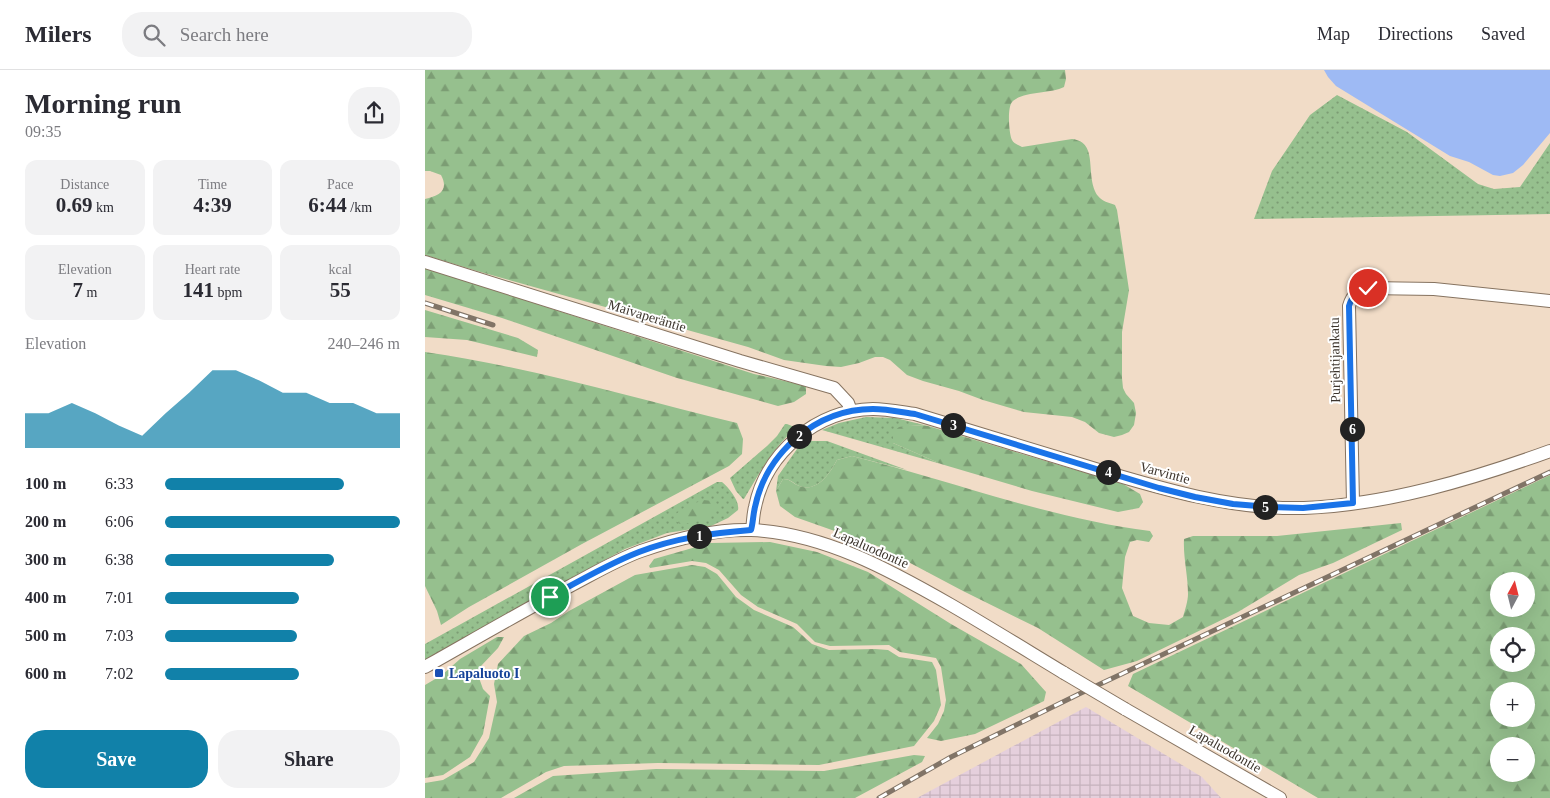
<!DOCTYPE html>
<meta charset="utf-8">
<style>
body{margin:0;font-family:"Times New Roman",serif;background:#f2f2f3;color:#2b2b33;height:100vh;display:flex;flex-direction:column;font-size:19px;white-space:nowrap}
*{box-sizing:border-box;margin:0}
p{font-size:16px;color:#7c7c81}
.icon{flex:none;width:28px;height:28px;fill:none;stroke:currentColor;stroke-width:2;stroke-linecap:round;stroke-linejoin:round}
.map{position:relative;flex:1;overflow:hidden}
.details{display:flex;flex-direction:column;background:#fff;width:425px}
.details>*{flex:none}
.needle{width:32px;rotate:7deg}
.tools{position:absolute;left:1065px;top:502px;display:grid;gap:10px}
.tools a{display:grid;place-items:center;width:45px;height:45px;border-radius:50%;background:#fff;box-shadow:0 5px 20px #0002;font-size:25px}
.pin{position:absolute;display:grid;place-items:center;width:42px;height:42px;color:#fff;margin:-21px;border:2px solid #fff;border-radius:50%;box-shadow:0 1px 5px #0007}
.km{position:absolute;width:25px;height:25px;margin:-12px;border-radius:50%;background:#222;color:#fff;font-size:14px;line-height:25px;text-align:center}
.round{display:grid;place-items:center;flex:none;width:52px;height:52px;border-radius:20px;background:#f2f2f3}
.head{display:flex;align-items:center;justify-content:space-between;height:85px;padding:0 25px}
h1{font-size:28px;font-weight:600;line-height:38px}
.metrics{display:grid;grid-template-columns:repeat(3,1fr);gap:8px;height:85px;padding:5px 25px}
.metrics div{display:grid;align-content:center;border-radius:12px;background:#f2f2f3;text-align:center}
.metrics b{font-size:21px;font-weight:600}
.metrics small{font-size:14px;font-weight:400}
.metrics p{font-size:14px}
.chart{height:140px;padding:10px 25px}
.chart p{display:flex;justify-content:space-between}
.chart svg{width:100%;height:90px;margin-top:5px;fill:#1181a9;opacity:.7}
.cta{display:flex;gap:10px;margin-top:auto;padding:10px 25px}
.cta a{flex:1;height:58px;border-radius:20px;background:#1181a9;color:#fff;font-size:20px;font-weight:600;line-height:58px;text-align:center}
.cta a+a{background:#f2f2f3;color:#2b2b33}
ul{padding:0 25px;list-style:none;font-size:16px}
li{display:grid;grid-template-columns:80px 60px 1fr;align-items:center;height:38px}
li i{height:12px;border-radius:6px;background:#1181a9}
header{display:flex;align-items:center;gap:30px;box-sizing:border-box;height:70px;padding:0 25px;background:#fff;border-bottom:1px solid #e1e1e2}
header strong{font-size:24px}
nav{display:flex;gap:28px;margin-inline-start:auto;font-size:18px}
.search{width:350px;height:45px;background:#f2f2f3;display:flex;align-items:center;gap:12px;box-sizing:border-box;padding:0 18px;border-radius:20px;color:#7c7c81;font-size:19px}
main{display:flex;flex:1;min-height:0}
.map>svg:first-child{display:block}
.industrial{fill:url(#industrial-grid)}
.green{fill:url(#green-dots)}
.forest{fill:url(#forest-firs);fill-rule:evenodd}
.water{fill:#9ebaf4}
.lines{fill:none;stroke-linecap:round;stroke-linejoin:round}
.minor-casing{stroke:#867360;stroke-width:14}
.minor{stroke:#fff;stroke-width:12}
.rail-casing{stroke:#817467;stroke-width:5}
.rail{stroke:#fff;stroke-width:3;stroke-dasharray:9;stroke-linecap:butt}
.minor-bridge-casing{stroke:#867360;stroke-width:14;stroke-linecap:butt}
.minor-bridge{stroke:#fff;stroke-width:12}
.route-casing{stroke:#fff;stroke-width:10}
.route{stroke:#1a73e8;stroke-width:6}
.transit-dot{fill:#1a4fb4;stroke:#fff;stroke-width:2}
.labels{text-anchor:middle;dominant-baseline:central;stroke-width:4;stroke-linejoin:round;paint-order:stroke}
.street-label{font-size:14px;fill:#3d352d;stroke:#fff}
.transit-label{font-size:14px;font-weight:bold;fill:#164399;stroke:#fff;text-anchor:start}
</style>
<header>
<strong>Milers</strong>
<div class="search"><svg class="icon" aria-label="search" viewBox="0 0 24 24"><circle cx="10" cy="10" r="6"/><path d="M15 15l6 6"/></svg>Search here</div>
<nav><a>Map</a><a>Directions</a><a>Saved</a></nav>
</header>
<main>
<section class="details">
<div class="head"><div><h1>Morning run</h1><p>09:35</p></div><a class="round"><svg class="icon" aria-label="share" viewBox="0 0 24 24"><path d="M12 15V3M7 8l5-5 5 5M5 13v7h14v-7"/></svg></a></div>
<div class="metrics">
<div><p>Distance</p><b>0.69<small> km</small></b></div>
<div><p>Time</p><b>4:39</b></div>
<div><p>Pace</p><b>6:44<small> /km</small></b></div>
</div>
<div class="metrics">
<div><p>Elevation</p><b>7<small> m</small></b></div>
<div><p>Heart rate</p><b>141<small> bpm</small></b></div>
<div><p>kcal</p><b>55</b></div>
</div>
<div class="chart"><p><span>Elevation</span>240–246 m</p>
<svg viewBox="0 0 160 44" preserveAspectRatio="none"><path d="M0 44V27L10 27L20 22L30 27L40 33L50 38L60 27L70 17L80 6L90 6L100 11L110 17L120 17L130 22L140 22L150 27L160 27V44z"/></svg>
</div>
<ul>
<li><b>100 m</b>6:33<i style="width:76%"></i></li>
<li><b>200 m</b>6:06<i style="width:100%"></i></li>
<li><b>300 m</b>6:38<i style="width:72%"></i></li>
<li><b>400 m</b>7:01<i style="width:57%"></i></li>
<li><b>500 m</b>7:03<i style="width:56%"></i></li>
<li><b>600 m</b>7:02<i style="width:57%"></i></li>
</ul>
<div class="cta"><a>Save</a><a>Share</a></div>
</section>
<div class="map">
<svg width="1125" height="728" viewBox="0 0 1125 728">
<defs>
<pattern id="industrial-grid" width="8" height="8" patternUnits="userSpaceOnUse" patternTransform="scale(1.25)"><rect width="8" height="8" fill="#e5cfdc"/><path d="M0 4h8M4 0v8" fill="none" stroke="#c5b2bd"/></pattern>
<pattern id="green-dots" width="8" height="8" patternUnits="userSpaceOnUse" patternTransform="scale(1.25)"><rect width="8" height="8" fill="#96c08e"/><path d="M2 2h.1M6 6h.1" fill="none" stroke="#7c9d74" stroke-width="1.8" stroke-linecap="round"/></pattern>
<pattern id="forest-firs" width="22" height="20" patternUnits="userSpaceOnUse" patternTransform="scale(1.25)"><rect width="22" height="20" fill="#96c08e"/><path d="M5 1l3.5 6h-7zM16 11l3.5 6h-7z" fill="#7c9d74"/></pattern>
</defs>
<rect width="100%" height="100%" fill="#f1dcc7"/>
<path class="industrial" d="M 661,637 L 777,707 L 796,728 L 492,728 Z"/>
<g class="green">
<path d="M 912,25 L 982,62 L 1053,114 L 1069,119 L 1095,117 L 1125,73 L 1125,144 L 829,149 L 847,101 L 885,45 Z"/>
<path d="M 441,347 L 471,348 L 503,356 L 485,355 L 468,373 L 516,394 L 397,360 L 414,353 Z"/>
<path d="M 360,354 L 362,354 L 372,358 C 349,375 334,404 319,429 L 318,429 L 311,421 L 305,408 L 342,376 L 352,366 Z"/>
<path d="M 385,371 L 402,371 L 482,400 L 427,386 L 412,390 C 404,405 391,424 372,415 C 367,412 365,409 358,409 L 351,421 L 353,406 L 372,379 Z"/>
<path d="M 292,412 L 297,412 C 304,418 315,431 313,440 L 303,448 L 286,456 L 242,463 L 200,479 L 104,531 L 0,590 L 0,574 Z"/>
</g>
<g class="forest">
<path d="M 0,0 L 640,0 L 641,9 L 639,17 C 626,24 597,21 587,32 C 582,38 584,64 587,70 C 589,74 594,75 597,77 L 647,69 C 675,72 659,107 673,126 C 678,132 683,132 690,135 L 692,140 L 704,220 L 697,262 L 697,308 L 698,318 L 701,324 L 709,333 L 711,343 L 709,355 L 704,362 L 697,365 L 689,367 L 674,363 L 660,352 L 647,347 L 599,342 L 558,330 L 534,321 L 498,311 L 482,305 L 465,290 L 458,287 L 450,287 L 434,293 L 416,297 L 401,296 L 359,290 L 323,277 L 52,201 L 0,185 L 0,129 C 15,126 24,120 16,105 L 5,101 L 0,101 Z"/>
<path d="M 0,198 L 329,304 L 381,316 L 381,324 L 369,332 L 353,336 L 252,308 L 77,248 L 0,225 Z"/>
<path d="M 0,240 L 93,268 L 113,280 L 112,287 L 42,270 L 0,267 Z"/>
<path d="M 0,282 C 106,297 208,328 312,353 L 318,369 L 317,384 L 304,396 L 157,474 L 44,537 L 16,555 L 12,541 L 0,516 Z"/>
<path d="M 485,355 L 503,356 L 698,414 L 715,424 L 718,432 L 714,438 L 693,442 L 607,421 L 516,394 L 468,373 L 468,362 L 474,357 Z"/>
<path d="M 427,386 C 527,411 623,448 725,461 L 728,466 L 724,472 L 712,470 L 705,472 L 700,487 L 697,518 L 708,546 L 724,553 L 744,555 L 758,547 C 760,540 763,531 763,524 C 763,505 758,487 759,469 L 768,466 L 852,466 L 976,453 L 977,460 L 908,493 L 874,505 L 813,542 L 712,591 L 679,600 L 613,558 L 538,521 L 455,477 L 370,447 L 355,436 L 351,421 L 358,409 C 365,409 366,412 372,415 C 391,424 404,405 412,390 Z"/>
<path d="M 1125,405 L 1125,728 L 893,728 L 703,616 L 708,604 ZM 1074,511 L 1101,511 L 1101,539 L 1074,539 ZM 1074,566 L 1101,566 L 1101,594 L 1074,594 ZM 1101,621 L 1101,649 L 1074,649 L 1074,621 ZM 1101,676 L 1101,704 L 1074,704 L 1074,676 Z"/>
<path d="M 278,430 L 288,431 L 293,435 C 292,450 267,453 255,454 L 251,451 L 250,446 C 256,437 268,434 278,430 Z"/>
<path d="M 345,472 L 392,482 L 443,502 L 526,554 L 596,594 L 621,622 L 619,631 L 550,664 L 516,671 L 502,668 L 513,654 L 519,641 L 521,630 L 516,597 L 511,588 L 475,582 L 464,575 L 405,576 L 390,572 L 372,554 L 333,537 L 316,525 L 294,500 L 281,493 L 267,491 L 225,498 L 224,496 L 229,489 L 285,473 Z"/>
<path d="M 267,495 L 280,497 L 292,504 L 311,527 L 329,540 L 368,557 L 387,574 L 404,580 L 450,579 L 463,580 L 474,587 L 507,592 L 511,600 L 516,635 L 509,651 L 489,676 L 394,695 L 233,693 L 139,696 L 121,702 L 76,728 L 0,728 L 0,713 L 18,710 L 49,692 L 64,668 L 72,632 L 69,614 L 73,594 L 99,566 L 126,553 L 144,541 L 210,505 Z"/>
<path d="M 72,567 L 79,567 L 73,578 L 56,596 L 53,605 L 58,619 L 65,626 L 58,664 L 45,687 L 18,705 L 0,708 L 0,615 L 17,605 L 35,589 Z"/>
<path d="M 489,685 L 500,686 L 497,692 L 430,728 L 89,728 L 128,706 L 231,699 L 399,701 Z"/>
</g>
<path class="water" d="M 899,0 L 1125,0 L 1125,63 L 1098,95 L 1088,103 L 1075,106 L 1068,105 L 1044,92 L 1025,86 L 911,16 L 903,7 Z"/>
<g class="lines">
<defs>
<g id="minor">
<path d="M 0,192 L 315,291 L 409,318 L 423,333 L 426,341"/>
<path d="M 928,433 L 924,236 C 927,226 932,220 943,218 L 1009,219 L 1125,231"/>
<path d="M 327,460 C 328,453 328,445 330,437 C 341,383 391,340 448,339 C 461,339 476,342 490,344 C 548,362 606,379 664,397 C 734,418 805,440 879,438 C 961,435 1048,409 1125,381"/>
<path d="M 0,597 C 48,570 96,542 145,516 C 168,504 191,490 216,481 C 250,469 290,459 326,460 C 398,463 465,500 526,535 C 564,557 601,580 639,603"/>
<path d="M 700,639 L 855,728"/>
</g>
</defs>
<use href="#minor" class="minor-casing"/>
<use href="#minor" class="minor"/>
<defs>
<g id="rail">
<path d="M 0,233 L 68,255"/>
<path d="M 454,728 L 526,687 L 654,624 L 1125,402"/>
</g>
</defs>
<use href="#rail" class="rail-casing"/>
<use href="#rail" class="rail"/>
<defs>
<path id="minor-bridge" d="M 639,603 L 700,639"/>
</defs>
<use href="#minor-bridge" class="minor-bridge-casing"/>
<use href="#minor-bridge" class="minor-bridge"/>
</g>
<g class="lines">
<defs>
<path id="route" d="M 125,527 C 154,511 183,494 214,482 C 250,468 288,463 326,460 C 328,453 328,445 330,437 C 341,383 391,339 448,339 C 461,339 476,342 490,344 L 734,418 L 770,427 L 808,434 L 845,437 L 878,438 L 928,433 L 924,236 C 927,226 932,220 943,218"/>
</defs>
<use href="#route" class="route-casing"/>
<use href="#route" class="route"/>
</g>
<rect class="transit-dot" x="9" y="598" width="10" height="10" rx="2.5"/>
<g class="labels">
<g class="street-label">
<text transform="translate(222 246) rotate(17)">Maivaperäntie</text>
<text transform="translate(910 290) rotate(-91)">Purjehtijankatu</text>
<text transform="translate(740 403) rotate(15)">Varvintie</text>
<text transform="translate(446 478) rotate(24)">Lapaluodontie</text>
<text transform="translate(800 679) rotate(30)">Lapaluodontie</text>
</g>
<g class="transit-label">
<text x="24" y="603">Lapaluoto I</text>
</g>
</g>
</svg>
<div class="tools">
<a><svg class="needle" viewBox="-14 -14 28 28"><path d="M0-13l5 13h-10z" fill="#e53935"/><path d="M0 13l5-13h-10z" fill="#7c7c81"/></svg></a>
<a><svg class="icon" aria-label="locate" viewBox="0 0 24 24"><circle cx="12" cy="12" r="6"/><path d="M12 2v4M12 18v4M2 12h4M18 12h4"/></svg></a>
<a>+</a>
<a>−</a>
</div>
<div class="pin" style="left:125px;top:527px;background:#1e9e55"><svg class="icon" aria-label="arrive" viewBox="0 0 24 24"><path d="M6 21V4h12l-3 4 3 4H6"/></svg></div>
<div class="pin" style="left:943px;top:218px;background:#d93025"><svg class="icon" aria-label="check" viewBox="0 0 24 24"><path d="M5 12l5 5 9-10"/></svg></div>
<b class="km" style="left:274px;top:466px">1</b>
<b class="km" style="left:374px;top:366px">2</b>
<b class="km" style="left:528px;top:355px">3</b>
<b class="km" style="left:683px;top:402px">4</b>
<b class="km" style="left:840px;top:437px">5</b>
<b class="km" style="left:927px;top:359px">6</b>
</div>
</main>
